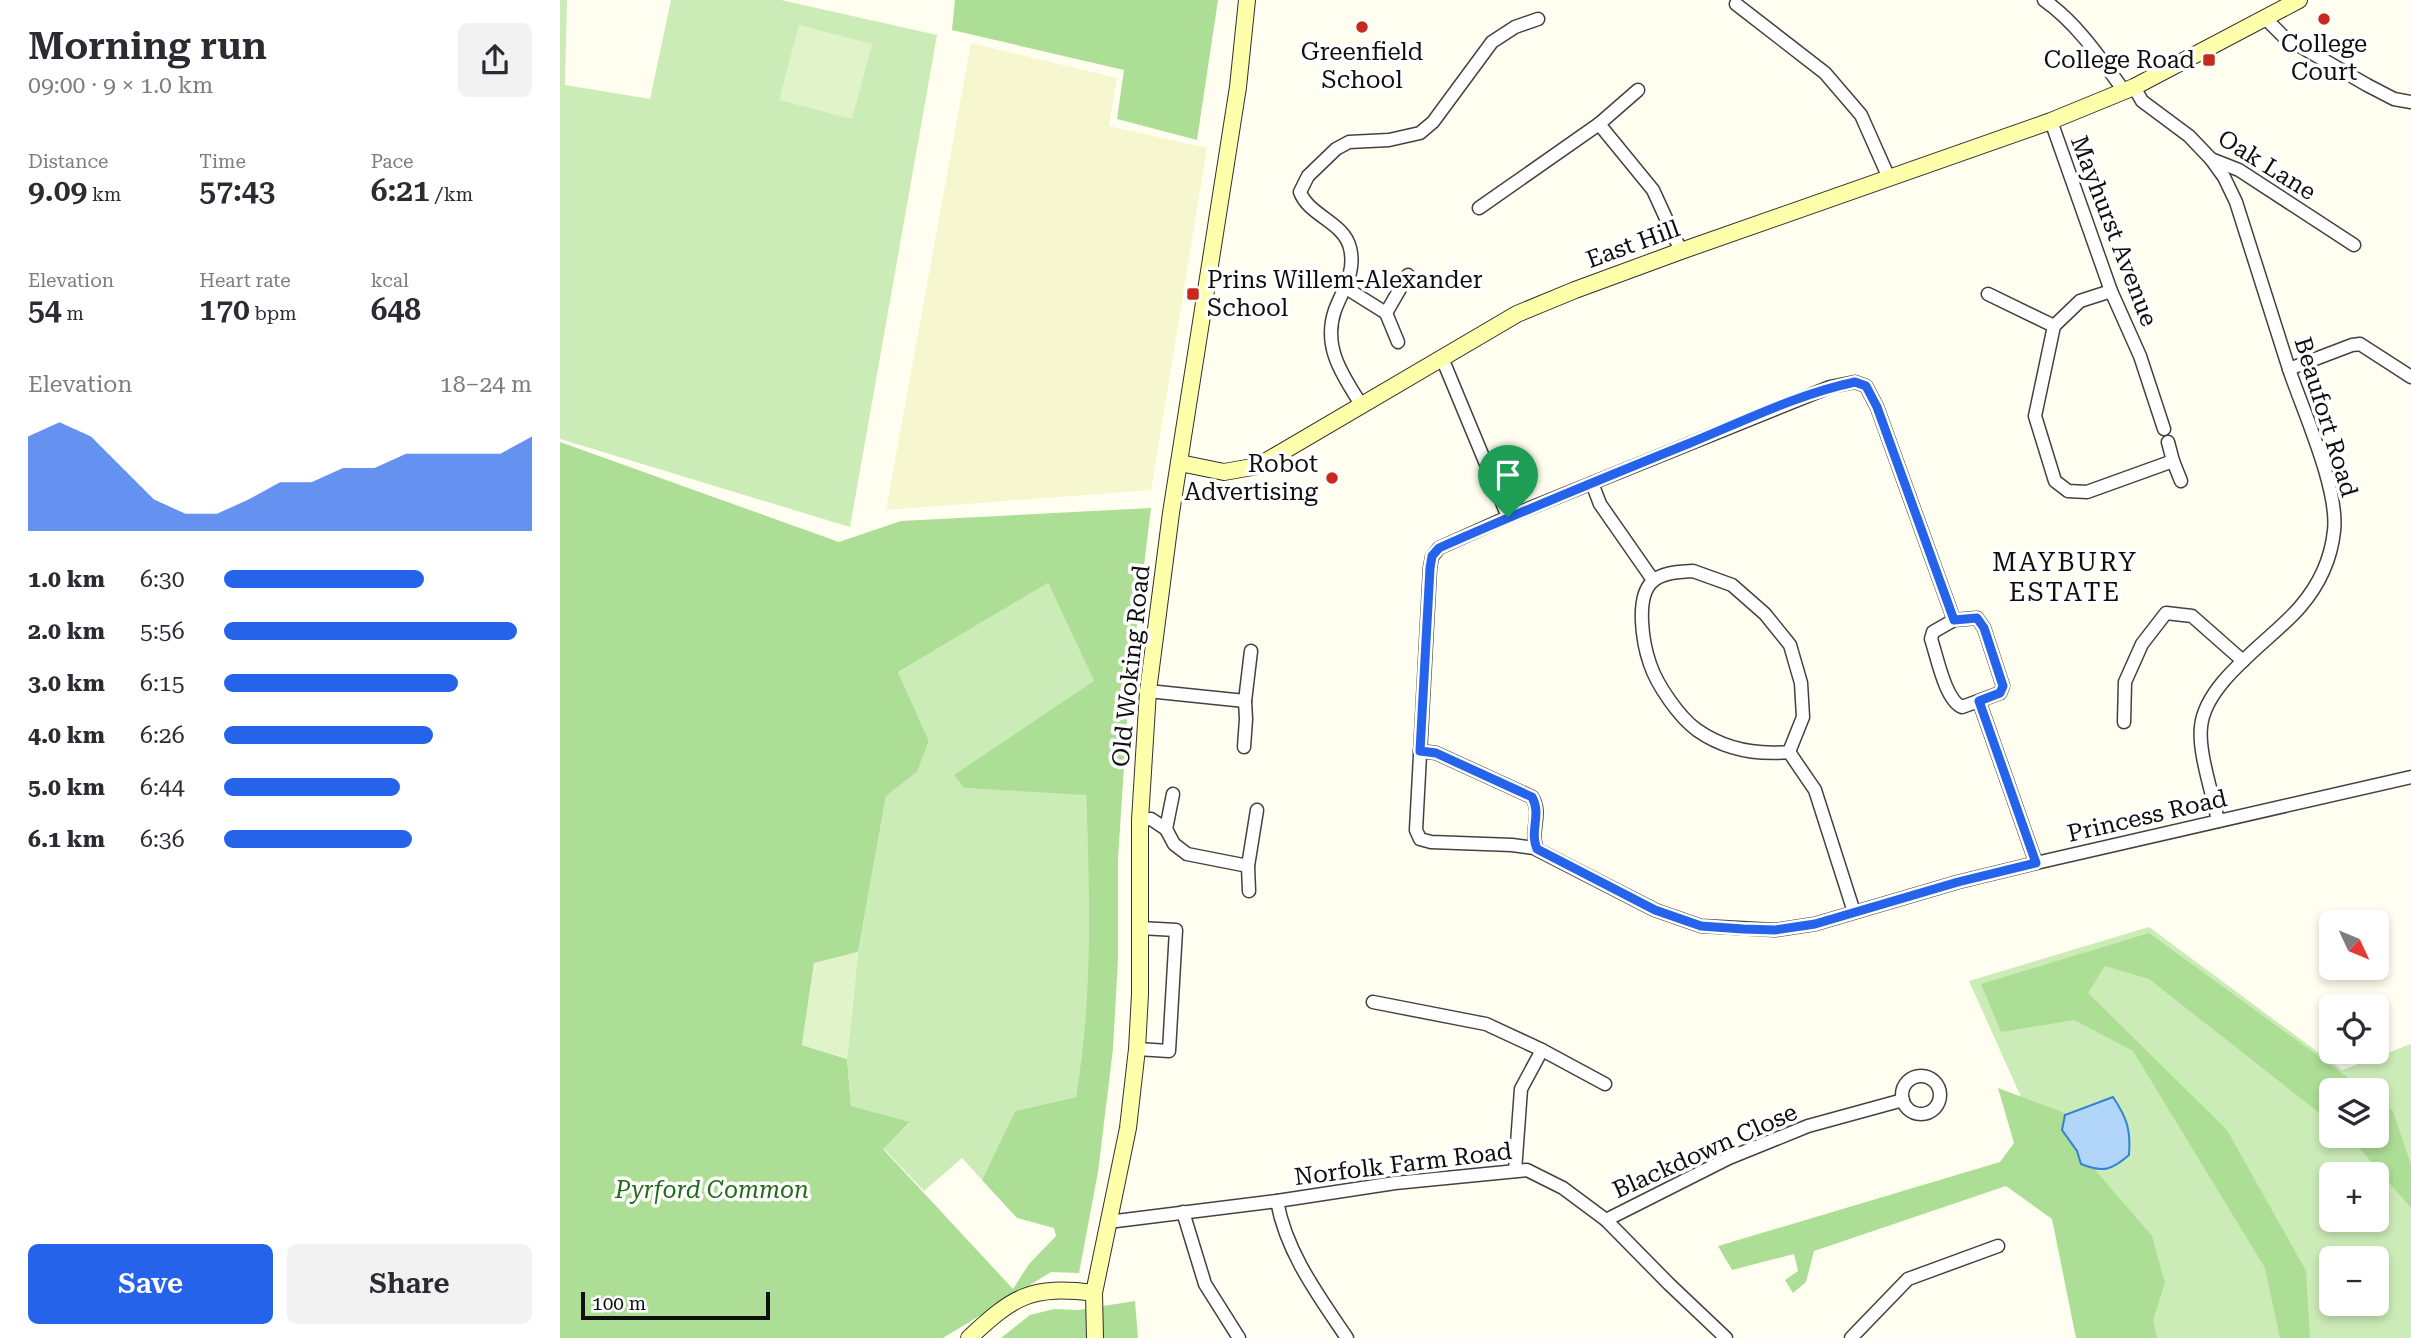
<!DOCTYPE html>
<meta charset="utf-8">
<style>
body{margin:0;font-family:"Roboto Serif",serif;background:#f2f2f3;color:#2b2b33;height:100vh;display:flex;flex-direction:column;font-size:26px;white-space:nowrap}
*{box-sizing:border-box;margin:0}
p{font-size:23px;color:#7c7c81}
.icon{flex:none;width:38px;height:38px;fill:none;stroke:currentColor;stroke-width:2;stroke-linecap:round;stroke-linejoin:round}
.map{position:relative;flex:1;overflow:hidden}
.sheet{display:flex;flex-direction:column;background:#fff;width:560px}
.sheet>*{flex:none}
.needle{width:46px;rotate:134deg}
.buttons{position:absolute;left:1759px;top:910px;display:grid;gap:14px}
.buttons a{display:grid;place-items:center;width:70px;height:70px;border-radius:10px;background:#fff;box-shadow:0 4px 10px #0003;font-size:35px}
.scale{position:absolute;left:21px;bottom:18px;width:189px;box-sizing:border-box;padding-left:7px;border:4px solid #0f0f0f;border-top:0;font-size:19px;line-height:24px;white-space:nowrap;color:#0f0f0f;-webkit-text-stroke:5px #fff;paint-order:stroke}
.pin{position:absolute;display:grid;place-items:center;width:60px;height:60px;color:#fff;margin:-72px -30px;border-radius:50% 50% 50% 0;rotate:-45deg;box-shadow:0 0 7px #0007}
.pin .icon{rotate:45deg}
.round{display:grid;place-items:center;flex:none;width:74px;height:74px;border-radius:10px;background:#f2f2f3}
.headline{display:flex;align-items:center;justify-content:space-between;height:119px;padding:0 28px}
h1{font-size:38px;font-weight:600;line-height:52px}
.metrics{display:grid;grid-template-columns:repeat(3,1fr);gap:10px;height:119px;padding:7px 28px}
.metrics div{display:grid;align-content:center}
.metrics b{font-size:30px;font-weight:600}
.metrics small{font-size:19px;font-weight:400}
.metrics p{font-size:19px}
.chart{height:196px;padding:14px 28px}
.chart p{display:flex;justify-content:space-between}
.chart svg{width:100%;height:126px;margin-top:7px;fill:#2563eb;opacity:.7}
.button{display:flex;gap:14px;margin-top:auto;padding:14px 28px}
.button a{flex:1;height:80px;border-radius:10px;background:#2563eb;color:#fff;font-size:28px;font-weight:600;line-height:80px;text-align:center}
.button a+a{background:#f2f2f3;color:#2b2b33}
ul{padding:0 28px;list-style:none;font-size:23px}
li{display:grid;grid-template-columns:112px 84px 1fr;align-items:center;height:52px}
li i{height:18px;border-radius:9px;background:#2563eb}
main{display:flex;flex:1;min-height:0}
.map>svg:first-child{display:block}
.farmland{fill:#f6f7ce}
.green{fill:#ccecb7;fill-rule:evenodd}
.forest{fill:#adde95;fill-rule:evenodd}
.pitch{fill:#e0f3c9}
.water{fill:#b1d6fa;stroke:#3382d6;stroke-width:2}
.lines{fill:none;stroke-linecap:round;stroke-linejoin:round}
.street-casing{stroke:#424242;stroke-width:15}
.secondary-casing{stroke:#313131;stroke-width:18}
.street{stroke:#fff;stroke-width:12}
.secondary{stroke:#feffab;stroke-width:16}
.route-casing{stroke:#fff;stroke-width:14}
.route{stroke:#2563eb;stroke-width:9}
.poi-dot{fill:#c8291d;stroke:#fff;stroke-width:2.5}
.labels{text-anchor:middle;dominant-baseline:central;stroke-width:7;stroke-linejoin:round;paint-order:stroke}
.poi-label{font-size:24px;fill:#0f0f0f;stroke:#fff}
.street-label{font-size:24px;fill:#0f0f0f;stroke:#fff}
.park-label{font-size:24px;font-style:italic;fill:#216b1a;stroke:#fff}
.neighbourhood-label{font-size:26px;letter-spacing:2px;fill:#0f0f0f;stroke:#fff}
</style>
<main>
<section class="sheet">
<div class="headline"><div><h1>Morning run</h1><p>09:00 · 9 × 1.0 km</p></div><a class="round"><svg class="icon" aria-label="share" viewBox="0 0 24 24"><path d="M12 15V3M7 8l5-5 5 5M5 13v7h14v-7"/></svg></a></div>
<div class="metrics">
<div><p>Distance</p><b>9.09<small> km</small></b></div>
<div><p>Time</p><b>57:43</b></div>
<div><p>Pace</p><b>6:21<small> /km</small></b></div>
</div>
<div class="metrics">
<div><p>Elevation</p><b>54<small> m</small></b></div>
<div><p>Heart rate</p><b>170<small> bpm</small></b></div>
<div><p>kcal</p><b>648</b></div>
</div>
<div class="chart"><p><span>Elevation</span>18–24 m</p>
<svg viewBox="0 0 160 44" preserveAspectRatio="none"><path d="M0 44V11L10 6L20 11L30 22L40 33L50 38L60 38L70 33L80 27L90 27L100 22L110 22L120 17L130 17L140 17L150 17L160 11V44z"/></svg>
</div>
<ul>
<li><b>1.0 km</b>6:30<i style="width:65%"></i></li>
<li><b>2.0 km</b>5:56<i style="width:95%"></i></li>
<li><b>3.0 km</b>6:15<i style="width:76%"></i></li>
<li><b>4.0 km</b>6:26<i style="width:68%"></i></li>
<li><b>5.0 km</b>6:44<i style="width:57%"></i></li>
<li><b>6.1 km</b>6:36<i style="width:61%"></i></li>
</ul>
<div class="button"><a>Save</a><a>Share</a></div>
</section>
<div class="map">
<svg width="1851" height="1338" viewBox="0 0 1851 1338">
<rect width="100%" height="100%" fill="#fffef0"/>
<path class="farmland" d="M 411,43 L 557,78 L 549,126 L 647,148 L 591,490 L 326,510 Z"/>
<g class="green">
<path d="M 0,0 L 7,0 L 5,85 L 90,99 L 111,0 L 221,0 L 377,35 L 290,527 L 0,439 Z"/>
<path d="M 488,583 L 534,681 L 404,788 L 526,794 L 534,992 L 516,1097 L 455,1111 L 422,1180 L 402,1158 L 364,1191 L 323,1148 L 350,1123 L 291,1106 L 287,1059 L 298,952 L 326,796 L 357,772 L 369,741 L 338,672 Z"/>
<path d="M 1589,927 L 1782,1070 L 1851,1044 L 1851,1338 L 1522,1338 L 1461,1097 L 1409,981 ZM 1771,1090 L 1816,1090 L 1816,1136 L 1771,1136 ZM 1771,1174 L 1816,1174 L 1816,1220 L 1771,1220 ZM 1771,1258 L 1816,1258 L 1816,1304 L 1771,1304 Z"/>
</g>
<g class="forest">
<path d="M 395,0 L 658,0 L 637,140 L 557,119 L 564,70 L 392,30 Z"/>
<path d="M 0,442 L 279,542 L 341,521 L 591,508 L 569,690 L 558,859 L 558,959 L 553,1049 L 538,1172 L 519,1273 L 491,1272 L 383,1338 L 0,1338 ZM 488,583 L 534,681 L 394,775 L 404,788 L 526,795 C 530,895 533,997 516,1097 L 455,1111 L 422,1180 L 457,1218 L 494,1228 L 496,1236 L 469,1264 L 453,1289 L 323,1149 L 350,1122 L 291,1106 L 287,1059 L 242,1045 L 254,964 L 298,952 L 326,796 L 357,772 L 369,741 L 338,672 Z"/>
<path d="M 1589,933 L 1805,1090 L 1771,1090 L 1771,1122 L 1589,979 L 1545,966 L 1528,993 L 1667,1130 L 1746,1271 L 1750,1338 L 1720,1338 L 1705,1268 L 1573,1051 L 1514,1020 L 1441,1032 L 1421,984 Z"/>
<path d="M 1438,1088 L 1515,1117 L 1536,1171 L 1592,1236 L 1605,1283 L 1593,1320 L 1597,1338 L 1516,1338 L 1492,1219 L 1446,1186 L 1254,1251 L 1246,1282 L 1233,1293 L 1225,1280 L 1238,1271 L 1234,1254 L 1172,1270 L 1158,1246 L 1440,1162 L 1454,1143 Z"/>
<path d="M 1817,1099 L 1833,1111 L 1851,1165 L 1851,1208 L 1789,1136 L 1816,1136 Z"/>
<path d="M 575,1301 L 578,1338 L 441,1338 L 470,1315 L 494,1309 L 518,1310 Z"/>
</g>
<g class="pitch">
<path d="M 239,25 L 312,44 L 292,119 L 219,100 Z"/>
<path d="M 298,952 L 287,1059 L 242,1045 L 254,963 Z"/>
</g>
<path class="water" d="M 1553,1097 C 1567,1118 1571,1130 1569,1155 C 1552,1170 1543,1173 1521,1164 L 1517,1151 L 1502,1130 L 1505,1115 Z"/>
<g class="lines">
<defs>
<g id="street">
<path d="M 1484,0 C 1517,23 1541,59 1564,91"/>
<path d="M 1176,4 L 1265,73 L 1301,115 L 1329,178"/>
<path d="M 1705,18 L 1724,37 L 1807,85 L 1834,99 L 1851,102"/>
<path d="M 1574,87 L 1582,101 L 1629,136 L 1651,159 L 1679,170 L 1794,245"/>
<path d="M 1078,90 L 1039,124 L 1093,190 L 1121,251"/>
<path d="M 1491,121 L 1551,291 L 1580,356 L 1604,429"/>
<path d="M 1651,159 L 1664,177 L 1676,202 C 1694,258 1711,314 1729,369 C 1743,411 1779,489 1774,531 C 1771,559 1759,585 1740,607 C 1712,640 1645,681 1641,727 C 1638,752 1653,795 1658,821"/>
<path d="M 919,208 L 1039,124"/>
<path d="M 786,288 L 826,313 L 838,342"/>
<path d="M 1551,291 L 1520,301 L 1494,326 L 1475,416 L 1495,481 L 1508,491 L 1527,492 L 1613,461 L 1608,442"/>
<path d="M 1428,294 L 1494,326"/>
<path d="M 826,313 L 848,275"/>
<path d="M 882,358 L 948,517"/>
<path d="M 1729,369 L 1792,345 L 1800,344 L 1851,377"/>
<path d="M 802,406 C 783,376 762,347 775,310 C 783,289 796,272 790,248 C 784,222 749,216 740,192 L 748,176 L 776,149 L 789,142 L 829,140 L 860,133 L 873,122 L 932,42 L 955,27 L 978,19"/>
<path d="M 1613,461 L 1621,481"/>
<path d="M 1032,483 L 1040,504 L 1093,580"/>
<path d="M 1133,571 L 1172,585 L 1205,614 L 1230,645 L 1241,683 L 1243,717 L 1229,752 C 1197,755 1164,749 1137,730 C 1119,717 1097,685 1090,664 C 1083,644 1075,598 1092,582 C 1102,572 1119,572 1133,571 Z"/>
<path d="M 1417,618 L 1424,628 L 1443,686 L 1440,693 L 1402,707 C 1385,700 1377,656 1371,639 L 1373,632 L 1394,620 Z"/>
<path d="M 1394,620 L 1317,407 L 1306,386 L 1295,382 L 1270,387 L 948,517 L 879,548 L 872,557 L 870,568 L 856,830 L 860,839 L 871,842 L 952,845 L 974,848 L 1095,910 L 1141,926 L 1215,930 L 1255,924 L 1398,882 L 1476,863 L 1851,777"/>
<path d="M 588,691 L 685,701"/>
<path d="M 1419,701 L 1476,863"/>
<path d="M 1564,722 L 1565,682 L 1582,644 L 1606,613 L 1632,616 L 1683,661"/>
<path d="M 684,747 L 686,719 L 685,701 L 691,651"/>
<path d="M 860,751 L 876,753 L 972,797 C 983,815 969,831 977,849"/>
<path d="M 1229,752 L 1255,790 L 1294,912"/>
<path d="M 580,820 L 591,819 L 606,829"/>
<path d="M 606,829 L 614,844 L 627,854 L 688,866"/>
<path d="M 606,829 L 613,794"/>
<path d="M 689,891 L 688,866 L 697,810"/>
<path d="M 813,1002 L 926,1024 L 982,1050 L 1045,1084"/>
<path d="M 577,1049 L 609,1051 L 616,930 L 580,928"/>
<circle cx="1361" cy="1095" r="19"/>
<path d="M 955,1171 L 961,1089 L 982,1050"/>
<path d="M 717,1201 C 726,1252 758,1295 787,1338"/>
<path d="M 623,1212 L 645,1284 L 679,1338"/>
<path d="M 1046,1220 L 1169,1158 L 1248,1126 L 1343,1100"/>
<path d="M 548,1222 L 717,1201 L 835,1183 L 967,1170 L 1003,1188 L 1046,1220 L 1109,1284 L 1166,1338"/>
<path d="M 1291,1338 L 1348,1279 L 1438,1246"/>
</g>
<g id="secondary">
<path d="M 620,463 L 664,472 L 698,466 L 957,314 L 1015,290 L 1121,251 L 1491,121 L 1574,87 L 1739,0"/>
<path d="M 409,1338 C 454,1296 471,1285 534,1293"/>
<path d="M 535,1338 L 534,1293 L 568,1128 L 577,1049 L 580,994 L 580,820 L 588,691 L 611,513 L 678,87 L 687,0"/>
</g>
</defs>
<use href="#street" class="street-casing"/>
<use href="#secondary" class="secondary-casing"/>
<use href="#street" class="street"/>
<use href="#secondary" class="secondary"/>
</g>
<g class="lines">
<defs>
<path id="route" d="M 1295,382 L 1306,386 L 1317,407 L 1394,620 L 1417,618 L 1424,628 L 1443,686 L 1440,693 L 1419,701 L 1476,863 L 1398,882 L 1255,924 L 1215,930 L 1183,929 L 1141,926 L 1095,910 L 977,849 C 969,831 982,815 972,797 L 876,753 L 860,751 L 870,568 L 872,556 L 879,548 C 962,511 1046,477 1130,443 C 1184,421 1238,394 1295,382 Z"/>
</defs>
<use href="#route" class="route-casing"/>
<use href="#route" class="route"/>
</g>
<g class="poi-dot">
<circle cx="1764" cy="19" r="7"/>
<circle cx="802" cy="27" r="7"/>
<rect x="1642" y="53" width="14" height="14" rx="3.5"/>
<rect x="626" y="287" width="14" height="14" rx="3.5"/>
<circle cx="772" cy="478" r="7"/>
</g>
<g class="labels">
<g class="poi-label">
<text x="1764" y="44">College<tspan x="1764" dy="28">Court</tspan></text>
<text x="802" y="52">Greenfield<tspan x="802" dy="28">School</tspan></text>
<text x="1635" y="60" text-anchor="end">College Road</text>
<text x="647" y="280" text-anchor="start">Prins Willem-Alexander<tspan x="647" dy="28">School</tspan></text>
<text x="758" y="464" text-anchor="end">Robot<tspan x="758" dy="28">Advertising</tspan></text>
</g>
<g class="street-label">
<text transform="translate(1707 165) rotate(32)">Oak Lane</text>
<text transform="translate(1554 231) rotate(69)">Mayhurst Avenue</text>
<text transform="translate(1073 244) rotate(-20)">East Hill</text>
<text transform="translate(1766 417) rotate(73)">Beaufort Road</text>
<text transform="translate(571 666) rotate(-84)">Old Woking Road</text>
<text transform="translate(1587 816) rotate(-13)">Princess Road</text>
<text transform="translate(1145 1151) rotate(-24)">Blackdown Close</text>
<text transform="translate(843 1164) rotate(-7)">Norfolk Farm Road</text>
</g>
<g class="park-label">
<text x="152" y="1190">Pyrford Common</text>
</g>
<g class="neighbourhood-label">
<text x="1505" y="562">MAYBURY<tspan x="1505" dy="30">ESTATE</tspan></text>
</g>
</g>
</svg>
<div class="buttons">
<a><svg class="needle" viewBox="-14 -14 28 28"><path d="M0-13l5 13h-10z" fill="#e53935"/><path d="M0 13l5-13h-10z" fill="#7c7c81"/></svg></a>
<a><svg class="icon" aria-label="locate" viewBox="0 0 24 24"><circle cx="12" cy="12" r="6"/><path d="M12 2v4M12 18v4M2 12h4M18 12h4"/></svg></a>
<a><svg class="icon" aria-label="layers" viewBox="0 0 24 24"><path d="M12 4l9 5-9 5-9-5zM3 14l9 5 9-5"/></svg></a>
<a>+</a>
<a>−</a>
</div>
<div class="scale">100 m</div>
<div class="pin" style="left:948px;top:517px;background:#1e9e55"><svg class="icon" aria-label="arrive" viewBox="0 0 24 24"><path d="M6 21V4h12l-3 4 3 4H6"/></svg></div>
</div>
</main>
